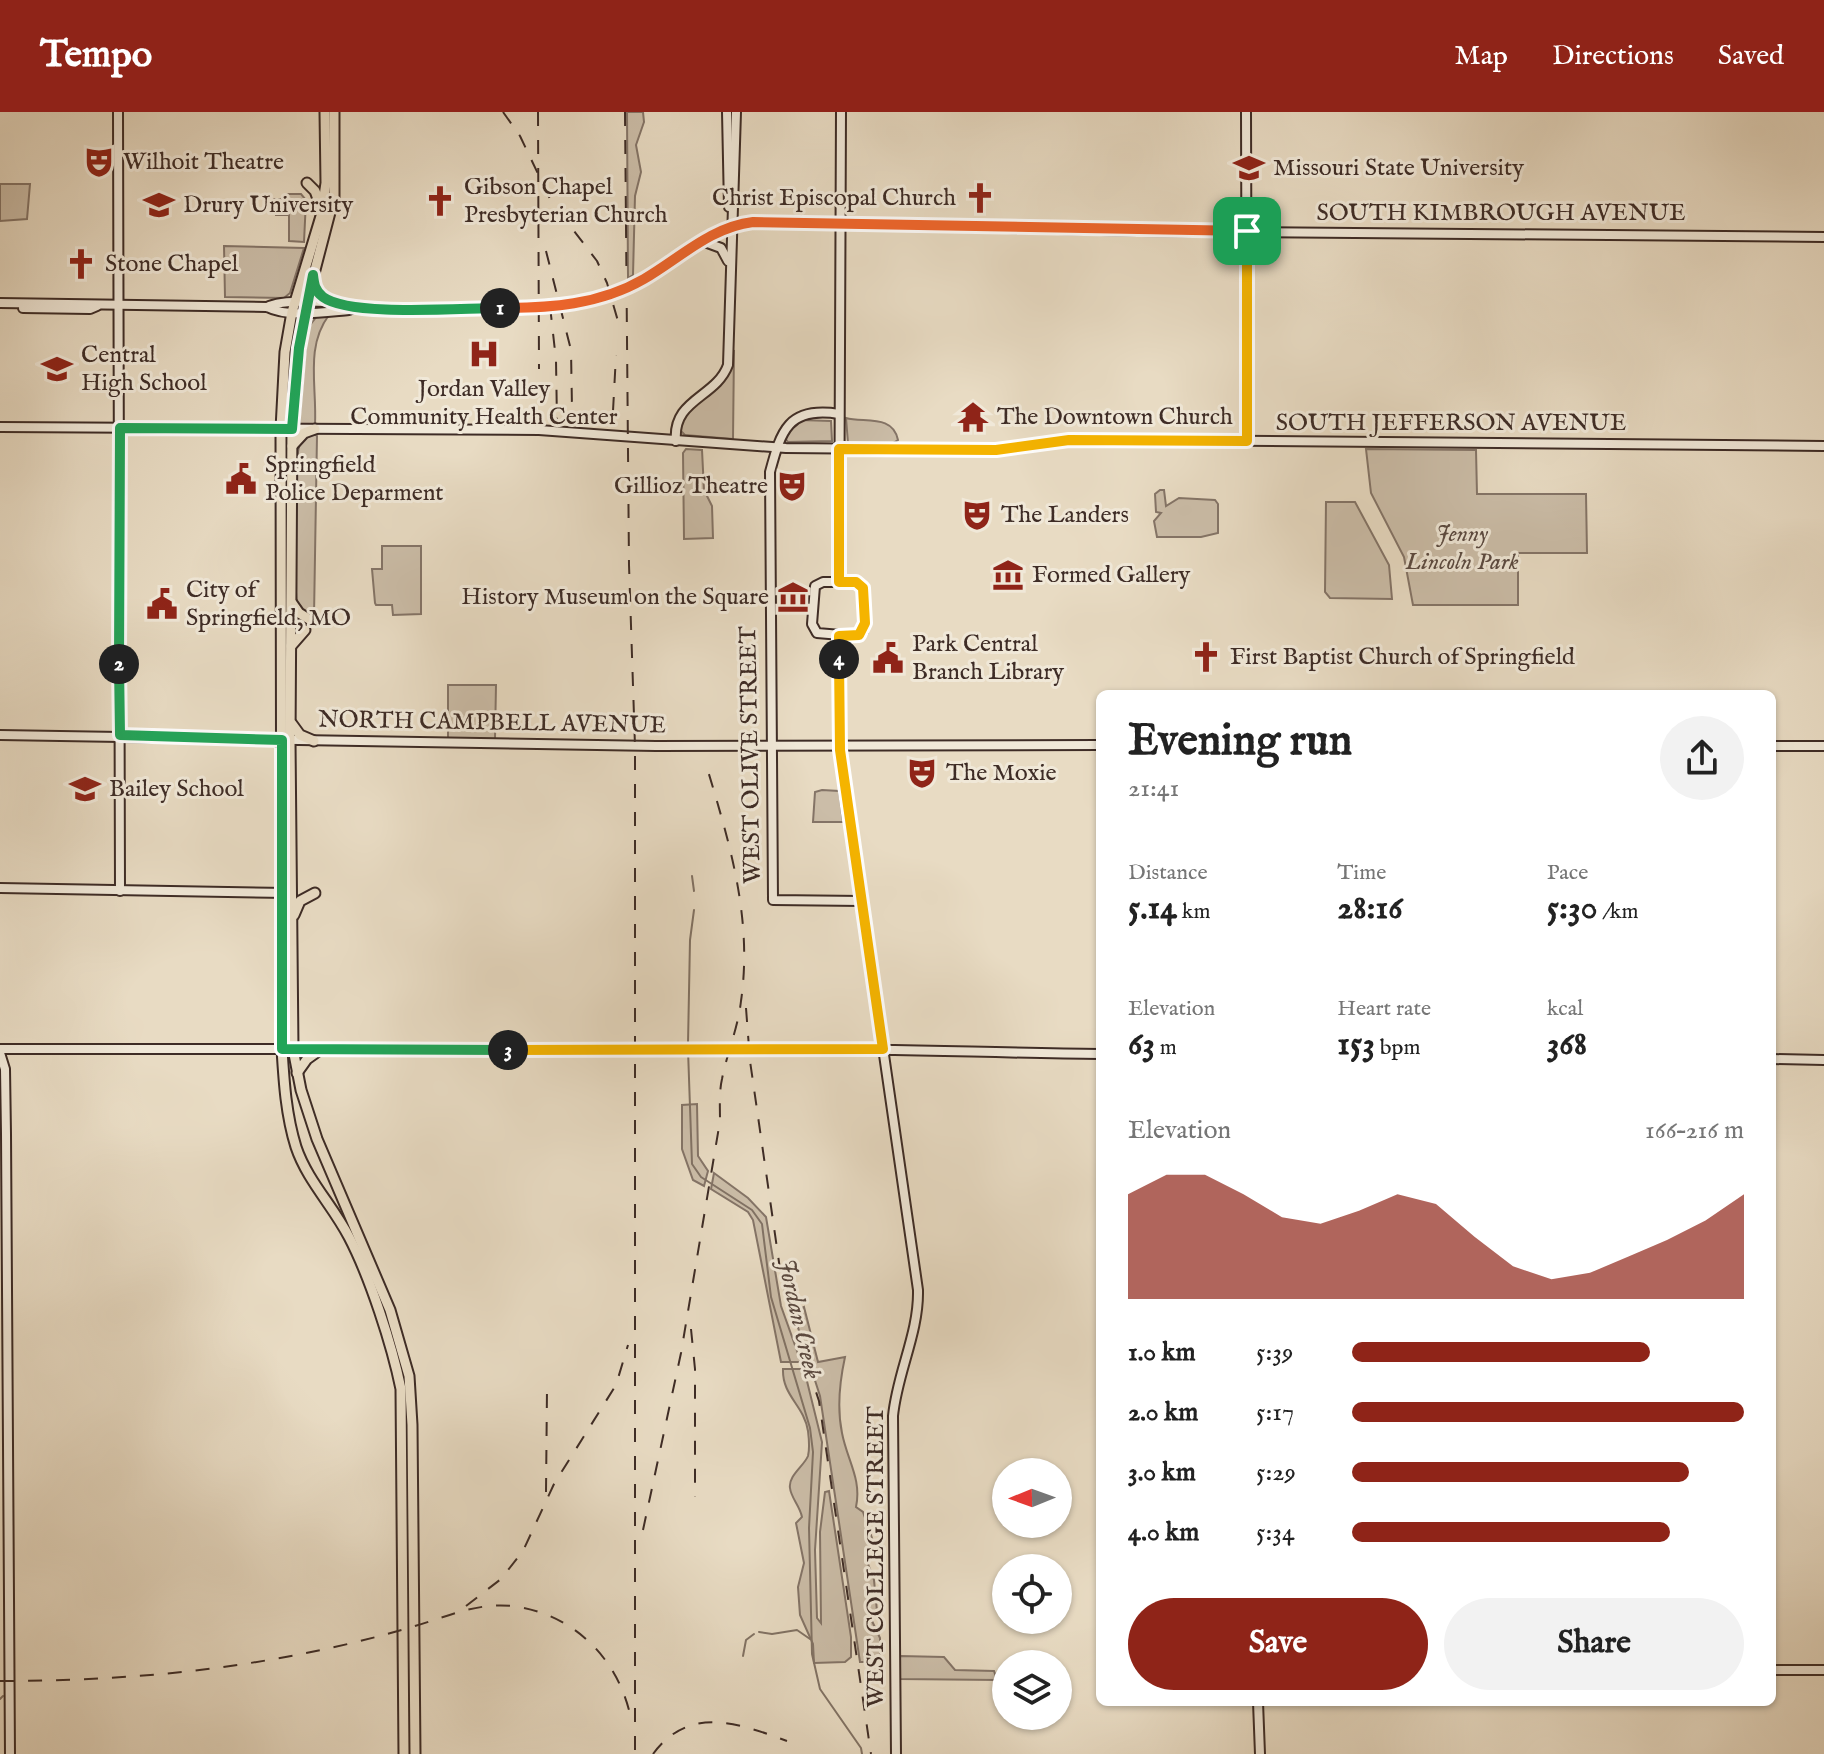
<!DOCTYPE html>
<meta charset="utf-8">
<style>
body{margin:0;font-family:"IM FELL English",serif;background:#f2f2f2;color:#222;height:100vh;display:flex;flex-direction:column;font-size:30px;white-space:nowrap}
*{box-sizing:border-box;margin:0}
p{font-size:26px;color:#767676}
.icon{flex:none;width:44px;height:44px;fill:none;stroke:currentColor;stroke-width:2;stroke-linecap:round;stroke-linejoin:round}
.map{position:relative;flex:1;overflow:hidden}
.drawer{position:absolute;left:1096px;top:578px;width:680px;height:1016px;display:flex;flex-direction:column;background:#fff;border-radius:12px;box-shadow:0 2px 6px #0004}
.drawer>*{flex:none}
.needle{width:52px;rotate:269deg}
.tools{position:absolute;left:992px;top:1346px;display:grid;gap:16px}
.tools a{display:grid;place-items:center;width:80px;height:80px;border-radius:50%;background:#fff;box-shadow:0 2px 6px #0004;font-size:40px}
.pin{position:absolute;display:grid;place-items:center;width:68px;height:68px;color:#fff;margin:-34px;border-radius:16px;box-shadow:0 4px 12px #0006}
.km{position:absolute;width:40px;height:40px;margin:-20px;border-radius:50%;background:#222;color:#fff;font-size:22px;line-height:40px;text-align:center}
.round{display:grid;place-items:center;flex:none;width:84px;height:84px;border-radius:42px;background:#f2f2f2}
.head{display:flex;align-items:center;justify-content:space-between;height:136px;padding:0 32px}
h1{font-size:44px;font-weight:700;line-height:60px}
.metrics{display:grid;grid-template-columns:repeat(3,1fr);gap:12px;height:136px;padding:8px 32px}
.metrics div{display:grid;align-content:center}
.metrics b{font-size:34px;font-weight:700}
.metrics small{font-size:22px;font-weight:400}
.metrics p{font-size:22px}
.chart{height:224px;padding:16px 32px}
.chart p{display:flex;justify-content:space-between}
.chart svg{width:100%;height:144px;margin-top:8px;fill:#8f2418;opacity:.7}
.button{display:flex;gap:16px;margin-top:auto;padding:16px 32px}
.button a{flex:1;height:92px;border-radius:48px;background:#8f2418;color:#fff;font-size:32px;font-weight:700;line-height:92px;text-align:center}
.button a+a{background:#f2f2f2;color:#222}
ul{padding:0 32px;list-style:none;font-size:26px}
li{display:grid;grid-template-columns:128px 96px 1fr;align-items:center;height:60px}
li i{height:20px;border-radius:10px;background:#8f2418}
header{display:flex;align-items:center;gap:48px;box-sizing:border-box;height:112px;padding:0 40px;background:#8f2418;color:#fff}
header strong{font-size:38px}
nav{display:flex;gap:44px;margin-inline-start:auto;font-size:28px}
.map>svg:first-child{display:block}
.green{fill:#cbbda8;stroke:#847467;stroke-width:2}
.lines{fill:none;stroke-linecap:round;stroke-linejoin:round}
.stream{stroke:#817264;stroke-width:2}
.secondary-casing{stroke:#3e2c26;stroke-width:12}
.primary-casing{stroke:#3e2c26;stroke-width:13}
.secondary{stroke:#f0e8d8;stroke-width:8}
.primary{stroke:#e8dbc3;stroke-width:9}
.rail{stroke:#3e2c26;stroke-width:2;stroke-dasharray:14 14;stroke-linecap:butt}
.secondary-bridge-casing{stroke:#3e2c26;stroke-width:12;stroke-linecap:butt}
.secondary-bridge{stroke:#f0e8d8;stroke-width:8}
.split-1-casing{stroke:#fff;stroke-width:16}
.split-2-casing{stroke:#fff;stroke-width:16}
.split-3-casing{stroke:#fff;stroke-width:16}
.split-4-casing{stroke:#fff;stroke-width:16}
.split-5-casing{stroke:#fff;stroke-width:16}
.split-1{stroke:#f0652b;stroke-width:10}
.split-2{stroke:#22a559;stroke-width:10}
.split-3{stroke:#22a559;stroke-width:10}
.split-4{stroke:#f5b400;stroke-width:10}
.split-5{stroke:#f5b400;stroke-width:10}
.labels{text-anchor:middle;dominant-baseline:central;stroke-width:6;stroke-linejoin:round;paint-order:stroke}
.poi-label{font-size:24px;fill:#3e2c26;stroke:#f0e8d8;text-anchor:start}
.street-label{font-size:24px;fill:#3e2c26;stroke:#f0e8d8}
.park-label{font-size:24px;font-style:italic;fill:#5a4940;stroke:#f0e8d8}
.water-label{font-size:26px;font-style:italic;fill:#5a4940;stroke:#f0e8d8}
</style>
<header>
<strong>Tempo</strong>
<nav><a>Map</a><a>Directions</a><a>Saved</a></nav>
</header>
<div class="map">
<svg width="1824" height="1642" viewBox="0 0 1824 1642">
<rect width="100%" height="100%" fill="#e8dbc3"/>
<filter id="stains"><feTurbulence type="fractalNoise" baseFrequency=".0025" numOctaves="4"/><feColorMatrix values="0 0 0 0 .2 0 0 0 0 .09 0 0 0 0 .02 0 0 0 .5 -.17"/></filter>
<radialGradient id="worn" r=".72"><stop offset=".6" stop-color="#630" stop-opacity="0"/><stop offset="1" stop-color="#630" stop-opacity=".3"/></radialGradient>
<g class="green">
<path d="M 627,0 L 643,0 L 644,10 L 636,33 L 641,60 L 635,84 L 633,163 L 628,166 Z"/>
<path d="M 0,72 L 30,72 L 27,107 L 0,109 Z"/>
<path d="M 287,82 L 301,82 L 306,88 L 304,130 L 289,129 L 289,103 L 276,103 L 274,87 L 287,87 Z"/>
<path d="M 224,134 L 304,136 L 290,181 L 284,186 L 225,185 Z"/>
<path d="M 329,203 C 305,235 317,274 315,312 L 299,313 L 307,217 L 317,204 Z"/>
<path d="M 734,238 L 733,327 L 685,323 L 679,317 C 693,276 727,291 734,238 Z"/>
<path d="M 846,306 C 864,311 893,302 898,328 L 893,331 L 848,331 Z"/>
<path d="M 800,308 L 831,309 L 832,329 L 788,330 L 785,326 L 789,317 Z"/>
<path d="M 314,322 L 317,324 L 314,504 L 302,500 L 297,493 C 294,460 291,355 301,328 Z"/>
<path d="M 686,337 L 702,338 L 704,378 L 712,394 L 713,426 L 684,427 L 683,341 Z"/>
<path d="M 1366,337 L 1476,338 L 1477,382 L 1586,382 L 1587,441 L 1518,441 L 1518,493 L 1413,493 L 1404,445 L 1371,381 Z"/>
<path d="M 1160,378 L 1164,378 L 1166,394 L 1179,386 L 1215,388 L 1218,392 L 1218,421 L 1201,425 L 1157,425 L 1154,409 L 1161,401 L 1156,400 L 1155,382 Z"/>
<path d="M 1326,390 L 1355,390 L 1389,453 L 1392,487 L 1330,486 L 1325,480 Z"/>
<path d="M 382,434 L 421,434 L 421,502 L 393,503 L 392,493 L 376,493 L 375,491 L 372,457 L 382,457 Z"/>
<path d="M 448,573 L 496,573 L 495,627 L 448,626 Z"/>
<path d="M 822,678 L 839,679 L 843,710 L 813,710 L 815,680 Z"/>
<path d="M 697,992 L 698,1044 L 708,1059 L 704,1074 L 693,1068 L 682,1037 L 682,993 Z"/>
<path d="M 714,1061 L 748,1086 L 766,1105 L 781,1194 L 801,1250 L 781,1250 L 753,1108 L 748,1100 L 711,1077 Z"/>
<path d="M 804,1195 L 818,1250 L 845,1245 C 840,1268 837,1297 842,1321 C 847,1348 862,1367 856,1395 L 863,1400 L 873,1429 L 868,1452 L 874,1468 L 877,1499 L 872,1509 L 880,1526 L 880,1550 L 860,1550 L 820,1284 L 793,1200 Z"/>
<path d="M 783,1257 L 804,1257 L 822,1330 L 815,1438 L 817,1506 L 821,1511 L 820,1420 L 825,1380 L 829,1379 L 851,1525 L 851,1545 L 845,1550 L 814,1551 L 813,1532 L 800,1503 L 798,1475 L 804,1451 L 796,1411 L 802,1405 C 800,1394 791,1386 790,1376 C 788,1364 804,1354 808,1344 C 810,1336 809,1327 808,1319 C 804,1293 782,1284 783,1257 Z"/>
<path d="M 900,1544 L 944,1545 L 955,1558 L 994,1559 L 997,1568 L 900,1567 Z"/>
</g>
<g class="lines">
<g class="stream">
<path d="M 692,764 L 694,779"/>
<path d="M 688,932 L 690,828 L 694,798"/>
<path d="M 688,938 L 692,1052 L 701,1065 L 752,1098 L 762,1112 L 771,1185 L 810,1316 L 813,1340 L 809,1416 L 812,1542 L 820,1577 L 861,1636 L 862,1642"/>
<path d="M 759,1520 L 772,1522 L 797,1518 L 810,1527"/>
<path d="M 743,1544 L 746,1528 L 754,1522"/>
<path d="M 0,1587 L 3,1584"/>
</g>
<defs>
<g id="secondary">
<path d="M 118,0 L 120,779"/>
<path d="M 727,0 L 729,95"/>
<path d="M 1246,0 L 1247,329"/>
<path d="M 702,129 L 721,136 L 728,149"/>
<path d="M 685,140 L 718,120 L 753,110 L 1142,119 L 1824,125"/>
<path d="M 0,191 L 267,195 C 288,206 326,200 349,198 L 354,196 L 438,196"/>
<path d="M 267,195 C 282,187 339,188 354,196"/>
<path d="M 23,196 L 90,197 L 97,194"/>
<path d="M 839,302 C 788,294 781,319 770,360 L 773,788 L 862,789"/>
<path d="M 0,315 L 539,318 L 786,336 L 996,338 L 1069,328 L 1145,328 L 1824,334"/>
<path d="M 676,329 C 672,287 716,286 728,253 L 736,0"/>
<path d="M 839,470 L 841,0"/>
<path d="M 856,470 L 865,480 L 863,519 L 853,524 L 817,521 L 812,512 L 815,474 L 823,470 Z"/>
<path d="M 839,524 L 838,610 L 843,659 L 918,1178 C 919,1221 897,1261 893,1304 L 896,1642"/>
<path d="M 0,623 L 656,634 L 1100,633"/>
<path d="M 1772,634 L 1824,634"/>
<path d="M 0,776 L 287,781"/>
<path d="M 0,937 L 458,937"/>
<path d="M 801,937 C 901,937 1000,941 1100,942"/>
<path d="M 0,941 L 5,957 L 6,1022 L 10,1642"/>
<path d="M 1772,947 L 1824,948"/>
<path d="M 1772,1558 L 1824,1558"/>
<path d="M 1258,1590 L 1260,1642"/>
</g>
<g id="primary">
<path d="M 325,0 L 326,71 L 321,104 L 292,200 L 285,240 L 281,317 L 282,937 C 284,970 286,1003 296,1035 C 307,1068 333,1094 349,1125 C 370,1165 392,1233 401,1277 L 404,1642"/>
<path d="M 334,0 L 334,85 L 304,200 L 292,311 L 290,629 L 293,937 L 301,978 L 317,1027 L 390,1198 L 409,1264 L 412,1313 L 415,1642"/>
<path d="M 307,71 L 315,79 L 321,95"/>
<path d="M 314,169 L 318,181 L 335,191"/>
<path d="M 292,334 L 304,321 L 315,317"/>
<path d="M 292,491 L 299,501 L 312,509"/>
<path d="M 291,534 L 305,518"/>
<path d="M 292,612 L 300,623 L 314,629"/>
<path d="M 294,803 L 300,789 L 315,781"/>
<path d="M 297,961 L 307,947 L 321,937"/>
</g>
</defs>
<use href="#secondary" class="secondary-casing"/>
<use href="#primary" class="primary-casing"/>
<use href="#secondary" class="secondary"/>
<use href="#primary" class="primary"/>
<g class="rail">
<path d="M 503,0 L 520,24 L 551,89 L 597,149 L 607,171 L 620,216"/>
<path d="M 538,0 L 539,257"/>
<path d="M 625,0 L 629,453 L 635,634 L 635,1642"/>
<path d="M 546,139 L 571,238 L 572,296"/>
<path d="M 550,194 L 556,248 L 557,310"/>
<path d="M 613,299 L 616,243"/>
<path d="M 746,896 L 750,949 L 780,1157 L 790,1201 L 819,1289 L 871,1642"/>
<path d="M 691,1217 L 695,1257 L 695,1385"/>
<path d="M 546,1380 L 547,1277"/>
<path d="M 643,1418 L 681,1241 L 720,1009 C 720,995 719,980 722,967 C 727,941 738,916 741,889 C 753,805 729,729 705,649"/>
<path d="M 466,1494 L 501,1467 L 523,1439 L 554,1372 L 616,1273 L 628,1233"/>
<path d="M 0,1569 C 100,1569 198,1562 296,1543 C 333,1536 371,1527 408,1516 C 445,1506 479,1488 519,1495 C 576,1505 617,1547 630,1602"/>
<path d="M 653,1642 C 690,1592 740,1612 787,1629"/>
</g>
<defs>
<g id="secondary-bridge">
<path d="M 438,196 C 502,196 568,202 627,176 C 648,166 666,153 685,140"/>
<path d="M 458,937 L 801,937"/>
</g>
</defs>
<use href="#secondary-bridge" class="secondary-bridge-casing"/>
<use href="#secondary-bridge" class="secondary-bridge"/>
</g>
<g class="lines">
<defs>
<path id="split-1" d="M 500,196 C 550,196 599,193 644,167 C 680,146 711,115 753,110 L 1247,119"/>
<path id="split-2" d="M 119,552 L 120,316 L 292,317 L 299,236 L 313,163 C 314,172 315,179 323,185 C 350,205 461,196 500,196"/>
<path id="split-3" d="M 119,552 L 120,623 L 282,628 L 282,937 L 508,938"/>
<path id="split-4" d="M 508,938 L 883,937 L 840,638 L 839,547"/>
<path id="split-5" d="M 839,547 L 839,524 L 859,523 L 865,511 L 863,476 L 856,470 L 839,470 L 839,337 L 996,338 L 1069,328 L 1247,329 L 1247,119"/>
</defs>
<use href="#split-1" class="split-1-casing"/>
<use href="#split-2" class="split-2-casing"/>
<use href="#split-3" class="split-3-casing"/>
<use href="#split-4" class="split-4-casing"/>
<use href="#split-5" class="split-5-casing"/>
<use href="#split-1" class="split-1"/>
<use href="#split-2" class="split-2"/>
<use href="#split-3" class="split-3"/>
<use href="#split-4" class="split-4"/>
<use href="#split-5" class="split-5"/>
</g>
<defs>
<symbol id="theatre-bare" viewBox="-9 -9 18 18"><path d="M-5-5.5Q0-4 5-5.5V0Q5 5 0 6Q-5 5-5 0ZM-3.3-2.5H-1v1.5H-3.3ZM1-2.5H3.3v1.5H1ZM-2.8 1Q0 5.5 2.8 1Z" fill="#8f2418" stroke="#f0e8d8" stroke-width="2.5" paint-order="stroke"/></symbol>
<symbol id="university-bare" viewBox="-9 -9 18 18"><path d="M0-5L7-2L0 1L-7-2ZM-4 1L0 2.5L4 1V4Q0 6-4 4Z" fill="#8f2418" stroke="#f0e8d8" stroke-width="2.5" paint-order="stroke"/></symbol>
<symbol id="church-bare" viewBox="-9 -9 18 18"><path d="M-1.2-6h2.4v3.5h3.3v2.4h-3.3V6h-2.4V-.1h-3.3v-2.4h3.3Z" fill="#8f2418" stroke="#f0e8d8" stroke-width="2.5" paint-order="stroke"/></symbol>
<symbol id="hospital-bare" viewBox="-9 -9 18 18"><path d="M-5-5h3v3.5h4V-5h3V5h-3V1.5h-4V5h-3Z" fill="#8f2418" stroke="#f0e8d8" stroke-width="2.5" paint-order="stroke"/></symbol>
<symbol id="school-bare" viewBox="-9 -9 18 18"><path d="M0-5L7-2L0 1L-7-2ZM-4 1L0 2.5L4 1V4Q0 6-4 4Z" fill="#8f2418" stroke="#f0e8d8" stroke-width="2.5" paint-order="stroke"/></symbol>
<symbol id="temple-bare" viewBox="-9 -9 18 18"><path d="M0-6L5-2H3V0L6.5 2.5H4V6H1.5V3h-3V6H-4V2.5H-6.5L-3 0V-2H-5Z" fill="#8f2418" stroke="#f0e8d8" stroke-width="2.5" paint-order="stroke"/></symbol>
<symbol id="civic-bare" viewBox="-9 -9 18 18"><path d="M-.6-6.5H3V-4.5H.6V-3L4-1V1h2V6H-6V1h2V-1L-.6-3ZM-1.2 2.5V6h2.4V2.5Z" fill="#8f2418" stroke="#f0e8d8" stroke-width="2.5" paint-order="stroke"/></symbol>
<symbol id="museum-bare" viewBox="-9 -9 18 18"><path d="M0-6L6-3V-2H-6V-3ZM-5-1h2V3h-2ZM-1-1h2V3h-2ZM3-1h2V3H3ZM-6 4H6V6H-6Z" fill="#8f2418" stroke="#f0e8d8" stroke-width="2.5" paint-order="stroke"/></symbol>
</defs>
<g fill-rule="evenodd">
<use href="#theatre-bare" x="77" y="28" width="44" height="44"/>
<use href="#university-bare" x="1227" y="34" width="44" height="44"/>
<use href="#church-bare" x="958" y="64" width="44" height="44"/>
<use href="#church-bare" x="418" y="67" width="44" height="44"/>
<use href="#university-bare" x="137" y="71" width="44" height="44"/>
<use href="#church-bare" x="59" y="130" width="44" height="44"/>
<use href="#hospital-bare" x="462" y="220" width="44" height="44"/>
<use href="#school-bare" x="35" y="235" width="44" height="44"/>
<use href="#temple-bare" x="951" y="283" width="44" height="44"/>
<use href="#civic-bare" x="219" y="345" width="44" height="44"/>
<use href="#theatre-bare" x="770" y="352" width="44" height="44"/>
<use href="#theatre-bare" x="955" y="381" width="44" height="44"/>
<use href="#museum-bare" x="986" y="441" width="44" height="44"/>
<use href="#museum-bare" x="771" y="463" width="44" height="44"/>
<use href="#civic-bare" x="140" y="470" width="44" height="44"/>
<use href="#church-bare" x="1184" y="523" width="44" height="44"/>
<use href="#civic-bare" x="866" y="524" width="44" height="44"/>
<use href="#theatre-bare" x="900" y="639" width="44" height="44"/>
<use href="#school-bare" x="63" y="655" width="44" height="44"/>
</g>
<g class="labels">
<g class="poi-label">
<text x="123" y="50">Wilhoit Theatre</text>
<text x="1273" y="56">Missouri State University</text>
<text x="464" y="75">Gibson Chapel<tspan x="464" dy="28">Presbyterian Church</tspan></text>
<text x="956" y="86" text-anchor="end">Christ Episcopal Church</text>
<text x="183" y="93">Drury University</text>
<text x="105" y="152">Stone Chapel</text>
<text x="81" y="243">Central<tspan x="81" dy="28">High School</tspan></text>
<text x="484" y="277" text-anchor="middle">Jordan Valley<tspan x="484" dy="28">Community Health Center</tspan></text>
<text x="997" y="305">The Downtown Church</text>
<text x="265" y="353">Springfield<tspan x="265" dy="28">Police Deparment</tspan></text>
<text x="768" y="374" text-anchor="end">Gillioz Theatre</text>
<text x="1001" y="403">The Landers</text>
<text x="1032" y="463">Formed Gallery</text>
<text x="186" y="478">City of<tspan x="186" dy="28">Springfield, MO</tspan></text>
<text x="769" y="485" text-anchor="end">History Museum on the Square</text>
<text x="912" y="532">Park Central<tspan x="912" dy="28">Branch Library</tspan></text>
<text x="1230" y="545">First Baptist Church of Springfield</text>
<text x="946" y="661">The Moxie</text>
<text x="109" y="677">Bailey School</text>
</g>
<g class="street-label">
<text x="1501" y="101">SOUTH KIMBROUGH AVENUE</text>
<text x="1451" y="311">SOUTH JEFFERSON AVENUE</text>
<text transform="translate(492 611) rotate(1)">NORTH CAMPBELL AVENUE</text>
<text transform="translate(751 643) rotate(-91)">WEST OLIVE STREET</text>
<text transform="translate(876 1445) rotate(-90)">WEST COLLEGE STREET</text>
</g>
<g class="park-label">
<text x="1462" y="422">Jenny<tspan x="1462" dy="28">Lincoln Park</tspan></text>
</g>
<g class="water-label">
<text transform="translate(799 1207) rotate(77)">Jordan Creek</text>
</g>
</g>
<rect width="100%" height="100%" filter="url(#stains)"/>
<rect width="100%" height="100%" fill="url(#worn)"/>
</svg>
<div class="tools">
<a><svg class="needle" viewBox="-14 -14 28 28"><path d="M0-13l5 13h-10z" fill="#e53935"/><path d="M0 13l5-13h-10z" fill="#767676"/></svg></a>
<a><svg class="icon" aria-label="locate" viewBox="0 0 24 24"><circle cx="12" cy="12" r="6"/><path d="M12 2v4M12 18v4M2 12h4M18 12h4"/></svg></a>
<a><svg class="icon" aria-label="layers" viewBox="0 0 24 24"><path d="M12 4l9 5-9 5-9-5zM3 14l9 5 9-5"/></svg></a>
</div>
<div class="pin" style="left:1247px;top:119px;background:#1e9e55"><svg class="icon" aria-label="arrive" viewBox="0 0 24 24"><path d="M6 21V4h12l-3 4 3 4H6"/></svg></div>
<b class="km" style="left:500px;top:196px">1</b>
<b class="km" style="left:119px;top:552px">2</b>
<b class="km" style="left:508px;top:938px">3</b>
<b class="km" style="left:839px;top:547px">4</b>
<section class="drawer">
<div class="head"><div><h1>Evening run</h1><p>21:41</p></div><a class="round"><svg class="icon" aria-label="share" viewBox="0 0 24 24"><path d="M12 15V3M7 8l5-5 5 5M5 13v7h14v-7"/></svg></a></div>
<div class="metrics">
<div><p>Distance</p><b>5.14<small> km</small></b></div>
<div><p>Time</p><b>28:16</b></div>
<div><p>Pace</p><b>5:30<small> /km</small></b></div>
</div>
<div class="metrics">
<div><p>Elevation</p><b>63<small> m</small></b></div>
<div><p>Heart rate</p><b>153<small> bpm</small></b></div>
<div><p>kcal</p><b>368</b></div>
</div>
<div class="chart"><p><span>Elevation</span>166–216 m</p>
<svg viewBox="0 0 160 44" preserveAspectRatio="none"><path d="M0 44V12L10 6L20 6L30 12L40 19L50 21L60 17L70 12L80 15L90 25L100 34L110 38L120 36L130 31L140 26L150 20L160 12V44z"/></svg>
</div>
<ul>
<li><b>1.0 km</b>5:39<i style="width:76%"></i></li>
<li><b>2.0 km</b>5:17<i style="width:100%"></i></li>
<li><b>3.0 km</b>5:29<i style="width:86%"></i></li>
<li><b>4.0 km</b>5:34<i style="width:81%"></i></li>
</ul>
<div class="button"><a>Save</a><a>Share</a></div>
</section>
</div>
